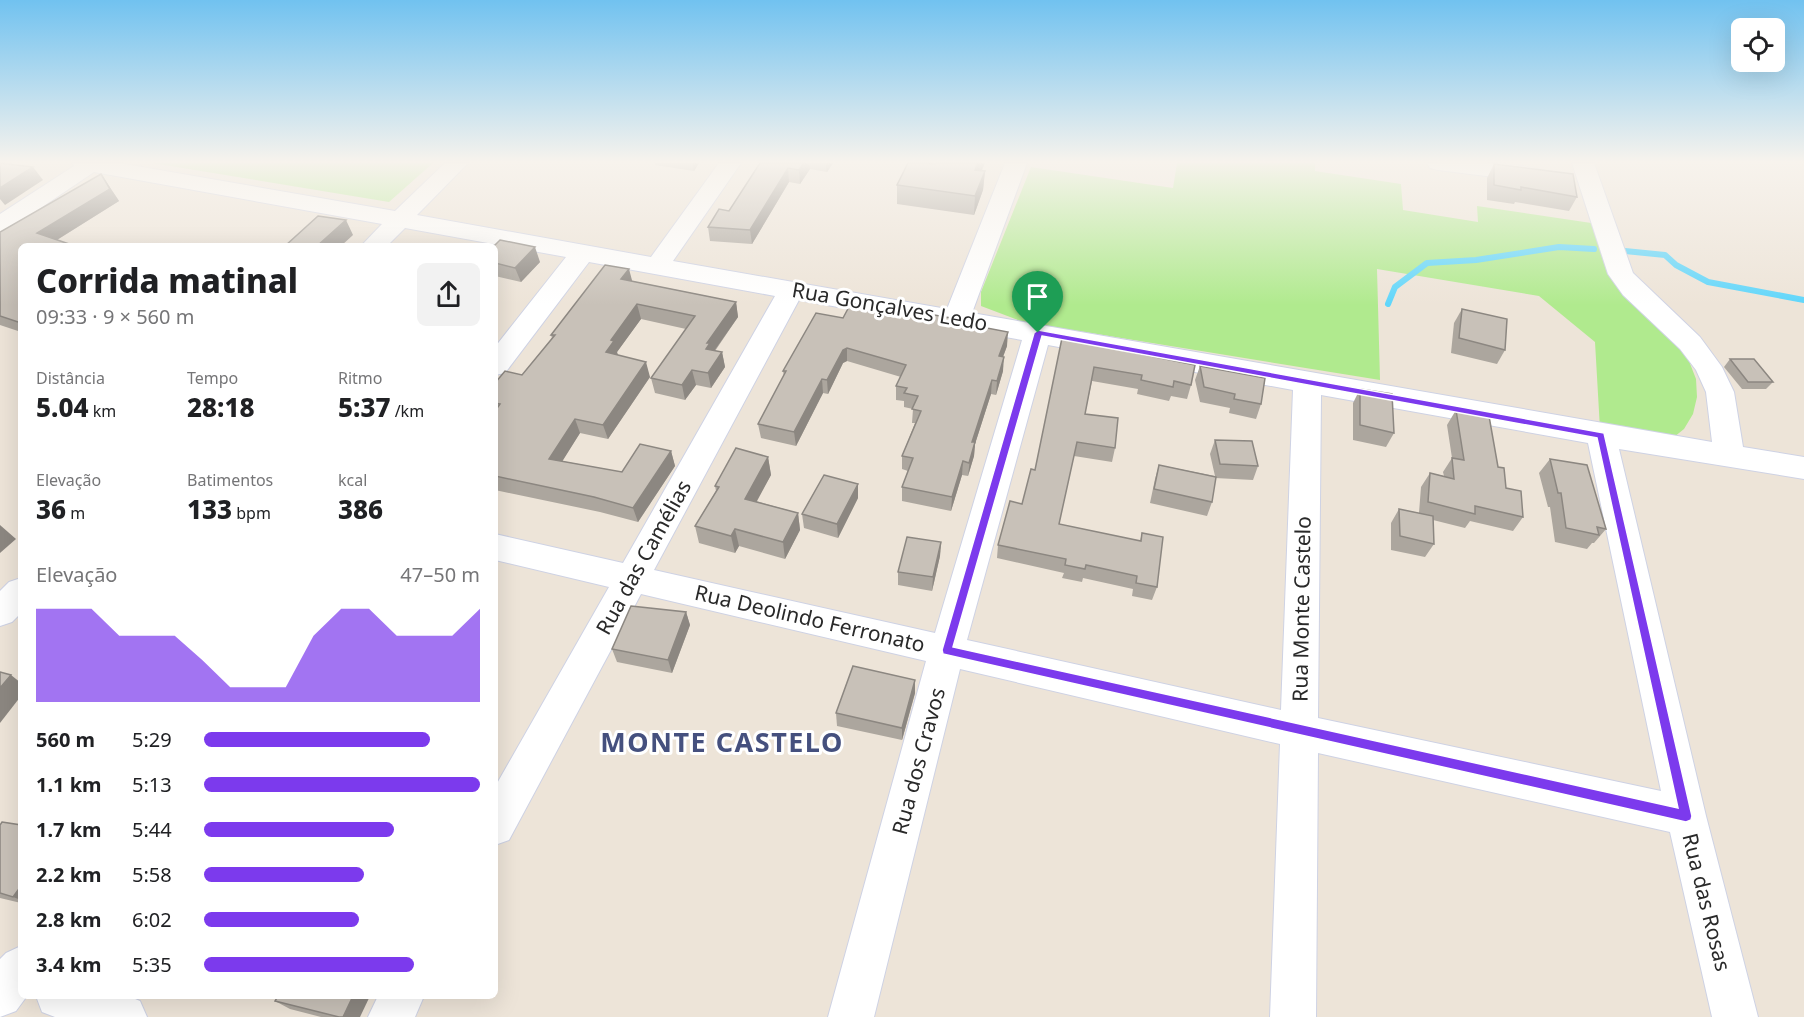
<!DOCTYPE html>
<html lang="pt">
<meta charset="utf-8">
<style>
body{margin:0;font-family:"Noto Sans",sans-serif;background:#f2f2f2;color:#202124;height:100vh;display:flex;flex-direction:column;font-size:22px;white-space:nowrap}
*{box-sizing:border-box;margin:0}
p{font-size:20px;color:#757577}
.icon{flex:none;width:33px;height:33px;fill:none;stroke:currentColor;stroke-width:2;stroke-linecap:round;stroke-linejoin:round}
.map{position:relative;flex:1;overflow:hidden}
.details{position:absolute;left:18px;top:243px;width:480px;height:756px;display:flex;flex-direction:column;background:#fff;border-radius:9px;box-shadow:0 6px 24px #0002}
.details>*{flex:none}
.tools{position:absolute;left:1731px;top:18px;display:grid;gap:12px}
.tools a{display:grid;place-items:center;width:54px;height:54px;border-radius:9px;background:#fff;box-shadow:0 6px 24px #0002;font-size:30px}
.pin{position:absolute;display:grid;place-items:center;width:51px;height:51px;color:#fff;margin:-62px -26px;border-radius:50% 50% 50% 0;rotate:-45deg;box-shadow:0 0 6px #0007}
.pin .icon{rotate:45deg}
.round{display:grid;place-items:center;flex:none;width:63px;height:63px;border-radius:9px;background:#f2f2f2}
.headline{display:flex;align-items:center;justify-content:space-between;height:102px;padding:0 18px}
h1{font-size:33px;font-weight:800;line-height:45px}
.figures{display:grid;grid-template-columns:repeat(3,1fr);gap:9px;height:102px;padding:6px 18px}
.figures div{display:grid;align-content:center}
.figures b{font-size:26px;font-weight:800}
.figures small{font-size:16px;font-weight:400}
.figures p{font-size:16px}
.chart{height:168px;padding:12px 18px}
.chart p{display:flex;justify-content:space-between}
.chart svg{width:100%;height:108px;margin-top:6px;fill:#7c3aed;opacity:.7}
ul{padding:0 18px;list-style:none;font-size:20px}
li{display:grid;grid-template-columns:96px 72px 1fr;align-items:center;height:45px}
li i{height:15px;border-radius:8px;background:#7c3aed}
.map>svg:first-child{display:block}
.green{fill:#b0ea8e}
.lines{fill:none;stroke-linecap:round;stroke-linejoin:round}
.stream{stroke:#5fd6fb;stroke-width:6}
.minor-casing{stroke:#ced2e4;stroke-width:2}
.minor{fill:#fff;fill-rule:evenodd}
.wall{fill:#aca69e}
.shaded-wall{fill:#8c8781}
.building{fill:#c8c1b8;stroke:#8c8781;stroke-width:1.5}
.route{fill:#7c3aed;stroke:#fff;stroke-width:1.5;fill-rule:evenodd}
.labels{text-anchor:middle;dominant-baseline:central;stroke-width:6;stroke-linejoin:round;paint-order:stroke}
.street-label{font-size:21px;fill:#292929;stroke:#fff}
.district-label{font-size:27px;font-weight:bold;letter-spacing:1.5px;fill:#45507e;stroke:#fff}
</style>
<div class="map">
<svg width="1804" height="1017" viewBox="0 0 1804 1017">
<rect width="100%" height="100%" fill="#ede4d8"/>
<g class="green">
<path d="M 152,163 L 433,163 L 389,202 Z"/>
<path d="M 1177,163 L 1315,163 L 1315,171 L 1401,184 L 1403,210 L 1478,222 L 1477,206 L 1598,224 L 1663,325 L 1689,361 L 1696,379 L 1697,397 L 1693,414 L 1684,429 L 1669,441 L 1600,429 L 1595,342 L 1539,296 L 1377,269 L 1380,380 L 1023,322 L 981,306 L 981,292 L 1031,167 L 1173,188 Z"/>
</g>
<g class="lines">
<g class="stream">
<path d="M 1625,251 L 1665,255 L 1676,265 L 1708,282 L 1804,300"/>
<path d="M 1388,304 L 1395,287 L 1427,263 L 1476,260 L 1559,247 L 1594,249"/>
</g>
<defs>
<g id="minor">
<path d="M 72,163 L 119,163 L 395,211 L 445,163 L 468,163 L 417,215 L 651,257 L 719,163 L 741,163 L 673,261 L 947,309 L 1005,163 L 1027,163 L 972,313 L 1712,442 L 1706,392 L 1696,370 L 1680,349 L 1623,295 L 1608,274 L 1572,163 L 1594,163 L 1633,273 L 1700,337 L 1722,367 L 1734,392 L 1743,447 L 1804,457 L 1804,479 L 1619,449 L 1706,816 L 1758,1017 L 1712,1017 L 1670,832 L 1318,753 L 1316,1017 L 1270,1017 L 1280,744 L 960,669 L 874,1017 L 828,1017 L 926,661 L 641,594 L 509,840 L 495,845 L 495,787 L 609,587 L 495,560 L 495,534 L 623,563 L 775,296 L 589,262 L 505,373 L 495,375 L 495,347 L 566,257 L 405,228 L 387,246 L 361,246 L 382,224 L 94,172 L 8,230 L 0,232 L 0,214 L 74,166 ZM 799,300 L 1022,340 L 935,633 L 654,570 ZM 1048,345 L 1293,390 L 1281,710 L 967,640 ZM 1321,395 L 1588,443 L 1661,791 L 1318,718 Z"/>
<path d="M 1427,163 C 1464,161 1505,161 1542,170 L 1545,175 L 1542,180 L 1534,182 L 1438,170 L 1430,168 Z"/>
<path d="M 21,578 L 21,613 L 12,622 L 0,626 L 0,591 L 9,582 Z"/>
<path d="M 21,946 L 21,996 L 27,996 L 16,1011 L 0,1017 L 0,959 L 6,953 Z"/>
<path d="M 36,996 L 128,996 L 140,1001 L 147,1017 L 55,1017 L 42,1012 Z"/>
<path d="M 378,996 L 424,996 L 415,1017 L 368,1017 Z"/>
</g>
</defs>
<use href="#minor" class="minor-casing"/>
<use href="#minor" class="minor"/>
</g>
<g class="wall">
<path d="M 655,163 L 699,163 L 694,171 L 655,165 Z"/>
<path d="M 760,163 L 833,163 L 827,172 L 810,169 L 800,184 L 789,182 L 752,244 L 710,241 L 708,227 L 729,211 Z"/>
<path d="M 1494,164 L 1577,197 L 1569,211 L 1515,202 L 1514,204 L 1487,200 L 1487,178 Z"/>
<path d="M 982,171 L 985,171 L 983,190 L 974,215 L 897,204 L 897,185 Z"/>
<path d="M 101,174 L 119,201 L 57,240 L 21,246 L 21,332 L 0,325 L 0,232 Z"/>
<path d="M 495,246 L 540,262 L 521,282 L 495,276 Z"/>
<path d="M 632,281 L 736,302 L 738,317 L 715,351 L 722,352 L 725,367 L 711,388 L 696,385 L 685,400 L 655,393 L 651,378 L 686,329 L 641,319 L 617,352 L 618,355 L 650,377 L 608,439 L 580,433 L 562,461 L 622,472 L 671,451 L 675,466 L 638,522 L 600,512 L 495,490 L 495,383 L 522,375 L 552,338 L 551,335 Z"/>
<path d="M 1462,309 L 1505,350 L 1497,364 L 1451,353 L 1454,323 Z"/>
<path d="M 906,314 L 967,324 L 1007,346 L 1003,357 L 1003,371 L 996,395 L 991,394 L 975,444 L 974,456 L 968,476 L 962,475 L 951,511 L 902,501 L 902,487 L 908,471 L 902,469 L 902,456 L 915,423 L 912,423 L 913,409 L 904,407 L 904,401 L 896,400 L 896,386 L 901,377 L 847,361 L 843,363 L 828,394 L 823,393 L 796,446 L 761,438 L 758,424 L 784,376 L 783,371 L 843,318 Z"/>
<path d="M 1062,338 L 1191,385 L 1187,399 L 1171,396 L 1169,401 L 1137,394 L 1138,389 L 1092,381 L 1085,414 L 1115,448 L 1112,462 L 1074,456 L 1059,524 L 1140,541 L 1142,533 L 1157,587 L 1152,600 L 1132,596 L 1133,589 L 1083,578 L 1082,582 L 1062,578 L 1064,573 L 997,558 L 998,545 L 1022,504 L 1035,470 Z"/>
<path d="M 1730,359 L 1773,382 L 1766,389 L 1742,389 L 1724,367 Z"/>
<path d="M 1200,366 L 1261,404 L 1256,419 L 1229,413 L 1230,408 L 1200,402 L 1195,380 Z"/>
<path d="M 1360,389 L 1394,433 L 1386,447 L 1353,440 L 1353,403 Z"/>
<path d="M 1456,410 L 1506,488 L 1523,517 L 1513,531 L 1470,521 L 1465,528 L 1433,520 L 1434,544 L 1425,557 L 1391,550 L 1391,523 L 1399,509 L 1419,513 L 1421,487 L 1430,473 L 1444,476 L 1443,472 L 1452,458 L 1447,425 Z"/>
<path d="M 1215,440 L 1258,466 L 1253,480 L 1215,478 L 1212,502 L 1207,516 L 1150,503 L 1155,479 L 1159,465 L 1215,476 L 1210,454 Z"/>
<path d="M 768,457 L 771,475 L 756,501 L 798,513 L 800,530 L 785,559 L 739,546 L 735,553 L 699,543 L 695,526 L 716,491 L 715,486 Z"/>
<path d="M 1550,459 L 1606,529 L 1594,543 L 1592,543 L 1587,549 L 1555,542 L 1550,507 L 1548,507 L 1539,473 Z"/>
<path d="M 858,498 L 838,538 L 804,528 L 802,514 Z"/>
<path d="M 941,542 L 940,556 L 932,591 L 898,585 L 898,572 Z"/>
<path d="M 686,612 L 690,625 L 672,673 L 617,662 L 612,649 Z"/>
<path d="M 915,680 L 915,693 L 902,740 L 837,726 L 836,713 Z"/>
<path d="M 0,825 L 21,825 L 21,903 L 0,898 Z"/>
<path d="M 275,1001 L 360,1017 L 321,1017 L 290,1009 Z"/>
</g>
<g class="shaded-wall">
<path d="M 692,163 L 699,163 L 694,171 Z"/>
<path d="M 804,163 L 809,163 L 810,169 L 800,184 L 799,170 Z"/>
<path d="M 826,163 L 833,163 L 827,172 Z"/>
<path d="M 978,163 L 985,163 L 974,189 L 975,170 Z"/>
<path d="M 33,167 L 43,180 L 5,205 L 0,199 L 0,188 Z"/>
<path d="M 788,168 L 789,182 L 752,244 L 750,230 Z"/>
<path d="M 985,171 L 983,190 L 974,215 L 975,196 Z"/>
<path d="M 101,174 L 119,201 L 47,246 L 37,233 Z"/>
<path d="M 346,220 L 353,235 L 341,246 L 317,246 Z"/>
<path d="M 535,247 L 540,262 L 521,282 L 515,268 Z"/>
<path d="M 629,269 L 633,284 L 621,279 Z"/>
<path d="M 736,302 L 738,317 L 712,354 L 706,349 L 707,343 Z"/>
<path d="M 637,304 L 641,319 L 617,352 L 618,356 L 606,352 L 611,340 Z"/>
<path d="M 1008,332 L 1007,346 L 998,370 L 999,356 Z"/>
<path d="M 847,348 L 847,361 L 843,363 L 828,394 L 827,380 L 843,350 Z"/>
<path d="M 722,352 L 725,367 L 711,388 L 708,373 Z"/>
<path d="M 1004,357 L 1003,371 L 996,395 L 997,381 Z"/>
<path d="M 646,362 L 650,377 L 608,439 L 603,425 Z"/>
<path d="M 692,370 L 696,385 L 685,400 L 682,385 Z"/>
<path d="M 822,379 L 823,393 L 796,446 L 794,432 Z"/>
<path d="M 992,380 L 991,394 L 975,444 L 974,456 L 968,476 L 972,442 Z"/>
<path d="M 575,419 L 580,433 L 555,473 L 549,459 Z"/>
<path d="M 671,451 L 675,466 L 638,522 L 633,508 Z"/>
<path d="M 768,457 L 771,475 L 749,516 L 745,499 Z"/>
<path d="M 963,461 L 962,475 L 951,511 L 952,497 Z"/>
<path d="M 858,484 L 858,498 L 838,538 L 837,524 Z"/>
<path d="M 798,513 L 800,530 L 785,559 L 783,542 Z"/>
<path d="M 0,525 L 16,539 L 0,553 Z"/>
<path d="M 735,529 L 739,546 L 735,553 L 731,536 Z"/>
<path d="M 941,542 L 940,556 L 932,591 L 933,577 Z"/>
<path d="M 686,612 L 690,625 L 672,673 L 668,660 Z"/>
<path d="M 11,675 L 21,683 L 21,696 L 0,723 L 0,688 Z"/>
<path d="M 915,680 L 915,693 L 902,740 L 902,728 Z"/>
<path d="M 495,760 L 498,764 L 495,770 Z"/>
<path d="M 21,886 L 21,900 L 13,897 Z"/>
<path d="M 353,996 L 370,996 L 360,1017 L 343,1017 Z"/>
</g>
<g class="building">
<path d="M 0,163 L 33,167 L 0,188 Z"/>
<path d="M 760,163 L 804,163 L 799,170 L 788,168 L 750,230 L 708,227 L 719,209 L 729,211 Z"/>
<path d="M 908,163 L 924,163 L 935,164 L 936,163 L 978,163 L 975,170 L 985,171 L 975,196 L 897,185 Z"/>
<path d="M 1494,164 L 1573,174 L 1577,197 L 1521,187 L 1521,190 L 1494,185 Z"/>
<path d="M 101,174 L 110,189 L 37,233 L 75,246 L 21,246 L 21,323 L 0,316 L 0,232 Z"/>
<path d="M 318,216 L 346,220 L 317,246 L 285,246 Z"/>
<path d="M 500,240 L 535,247 L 515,268 L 495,263 L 494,246 Z"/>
<path d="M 605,265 L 629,269 L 621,279 L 736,302 L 707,343 L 710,343 L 706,349 L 722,352 L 708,373 L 692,370 L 682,385 L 651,378 L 695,316 L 637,304 L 611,340 L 614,341 L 606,352 L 646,362 L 603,425 L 575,419 L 549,459 L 622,472 L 640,444 L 671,451 L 633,508 L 594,497 L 495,476 L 495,424 L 496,423 L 495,422 L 495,411 L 500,404 L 495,403 L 495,383 L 505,371 L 522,375 L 555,335 L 551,335 Z"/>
<path d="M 851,303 L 906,314 L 907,310 L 968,321 L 966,324 L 1008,332 L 999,356 L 1004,357 L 997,381 L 992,380 L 972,442 L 975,442 L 969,463 L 963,461 L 952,497 L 902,487 L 913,458 L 902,456 L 921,411 L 912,409 L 918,396 L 904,393 L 907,388 L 896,386 L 906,365 L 847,348 L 843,350 L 827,380 L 822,379 L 794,432 L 758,424 L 786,371 L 783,371 L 816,313 L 843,318 Z"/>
<path d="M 1462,309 L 1507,319 L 1505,350 L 1459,338 Z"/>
<path d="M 1062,338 L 1195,365 L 1191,385 L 1174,381 L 1173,387 L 1141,380 L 1142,375 L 1094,367 L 1085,414 L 1118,418 L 1115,448 L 1077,442 L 1059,524 L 1141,541 L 1142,533 L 1163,537 L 1157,587 L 1136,583 L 1137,576 L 1086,565 L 1085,569 L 1065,565 L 1066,559 L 998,545 L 1010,501 L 1022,504 L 1031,469 L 1035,470 Z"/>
<path d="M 1730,359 L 1754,359 L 1773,382 L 1748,382 Z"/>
<path d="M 1200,366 L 1265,378 L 1261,404 L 1234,399 L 1235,394 L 1204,387 Z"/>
<path d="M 1360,389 L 1392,394 L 1394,433 L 1360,425 Z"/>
<path d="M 1456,410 L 1489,416 L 1498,467 L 1504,468 L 1506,488 L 1521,491 L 1523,517 L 1475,506 L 1475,514 L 1428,502 L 1430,473 L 1454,479 L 1452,458 L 1464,460 Z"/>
<path d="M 1215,440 L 1252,441 L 1258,466 L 1220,464 Z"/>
<path d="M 736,448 L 768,457 L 745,499 L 798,513 L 783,542 L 735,529 L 731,536 L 695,526 L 719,487 L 715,486 Z"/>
<path d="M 1550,459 L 1587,465 L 1606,529 L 1597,527 L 1599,535 L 1566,528 L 1561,493 L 1558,493 Z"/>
<path d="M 1159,465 L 1216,477 L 1212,502 L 1154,489 Z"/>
<path d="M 824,475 L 858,484 L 837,524 L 802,514 Z"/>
<path d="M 1399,509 L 1433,516 L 1434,544 L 1400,536 Z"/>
<path d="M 907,537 L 941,542 L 933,577 L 898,572 Z"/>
<path d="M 631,606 L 686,612 L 668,660 L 612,649 Z"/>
<path d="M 853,666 L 915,680 L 902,728 L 836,713 Z"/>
<path d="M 0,672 L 11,675 L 0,688 Z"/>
<path d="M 2,822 L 21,825 L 21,886 L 13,897 L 0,893 L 0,825 Z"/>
<path d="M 278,996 L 353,996 L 343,1017 L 339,1017 L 275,1001 Z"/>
</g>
<linearGradient id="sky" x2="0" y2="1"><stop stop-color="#71c2f0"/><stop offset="0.53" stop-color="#f7f3ed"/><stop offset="1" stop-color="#f7f3ed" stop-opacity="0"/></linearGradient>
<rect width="1804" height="305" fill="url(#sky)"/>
<path class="route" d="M 1038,330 L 1604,433 L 1692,816 L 1691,820 L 1686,822 L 943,654 L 942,650 L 1034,333 ZM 1042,336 L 1597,438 L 1678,808 L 953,647 Z"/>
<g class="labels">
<g class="street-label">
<text transform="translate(890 306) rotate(10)">Rua Gonçalves Ledo</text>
<text transform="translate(643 557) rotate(-61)">Rua das Camélias</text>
<text transform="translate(1301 609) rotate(-89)">Rua Monte Castelo</text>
<text transform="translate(810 618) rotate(13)">Rua Deolindo Ferronato</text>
<text transform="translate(918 761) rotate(-75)">Rua dos Cravos</text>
<text transform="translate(1707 902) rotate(76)">Rua das Rosas</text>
</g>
<g class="district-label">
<text x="722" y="741">MONTE CASTELO</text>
</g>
</g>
</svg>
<div class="tools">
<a><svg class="icon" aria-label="locate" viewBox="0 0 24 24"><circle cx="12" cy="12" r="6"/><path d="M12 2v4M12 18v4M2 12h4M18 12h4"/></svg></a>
</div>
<div class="pin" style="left:1038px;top:333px;background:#1e9e55"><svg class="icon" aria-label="arrive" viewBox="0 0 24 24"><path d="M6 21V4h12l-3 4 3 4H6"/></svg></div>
<section class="details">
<div class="headline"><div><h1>Corrida matinal</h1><p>09:33 · 9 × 560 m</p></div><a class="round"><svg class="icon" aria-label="share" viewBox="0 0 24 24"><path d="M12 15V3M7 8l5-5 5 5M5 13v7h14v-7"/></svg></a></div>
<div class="figures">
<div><p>Distância</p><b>5.04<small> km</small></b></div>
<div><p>Tempo</p><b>28:18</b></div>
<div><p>Ritmo</p><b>5:37<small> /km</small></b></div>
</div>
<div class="figures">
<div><p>Elevação</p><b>36<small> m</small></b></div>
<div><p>Batimentos</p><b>133<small> bpm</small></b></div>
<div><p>kcal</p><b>386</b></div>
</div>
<div class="chart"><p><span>Elevação</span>47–50 m</p>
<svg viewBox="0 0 160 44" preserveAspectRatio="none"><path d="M0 44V6L10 6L20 6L30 17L40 17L50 17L60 27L70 38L80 38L90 38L100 17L110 6L120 6L130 17L140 17L150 17L160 6V44z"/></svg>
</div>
<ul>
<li><b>560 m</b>5:29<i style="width:82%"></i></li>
<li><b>1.1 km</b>5:13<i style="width:100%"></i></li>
<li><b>1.7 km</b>5:44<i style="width:69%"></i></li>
<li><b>2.2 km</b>5:58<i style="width:58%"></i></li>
<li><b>2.8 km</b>6:02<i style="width:56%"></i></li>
<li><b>3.4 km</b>5:35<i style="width:76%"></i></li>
</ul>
</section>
</div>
